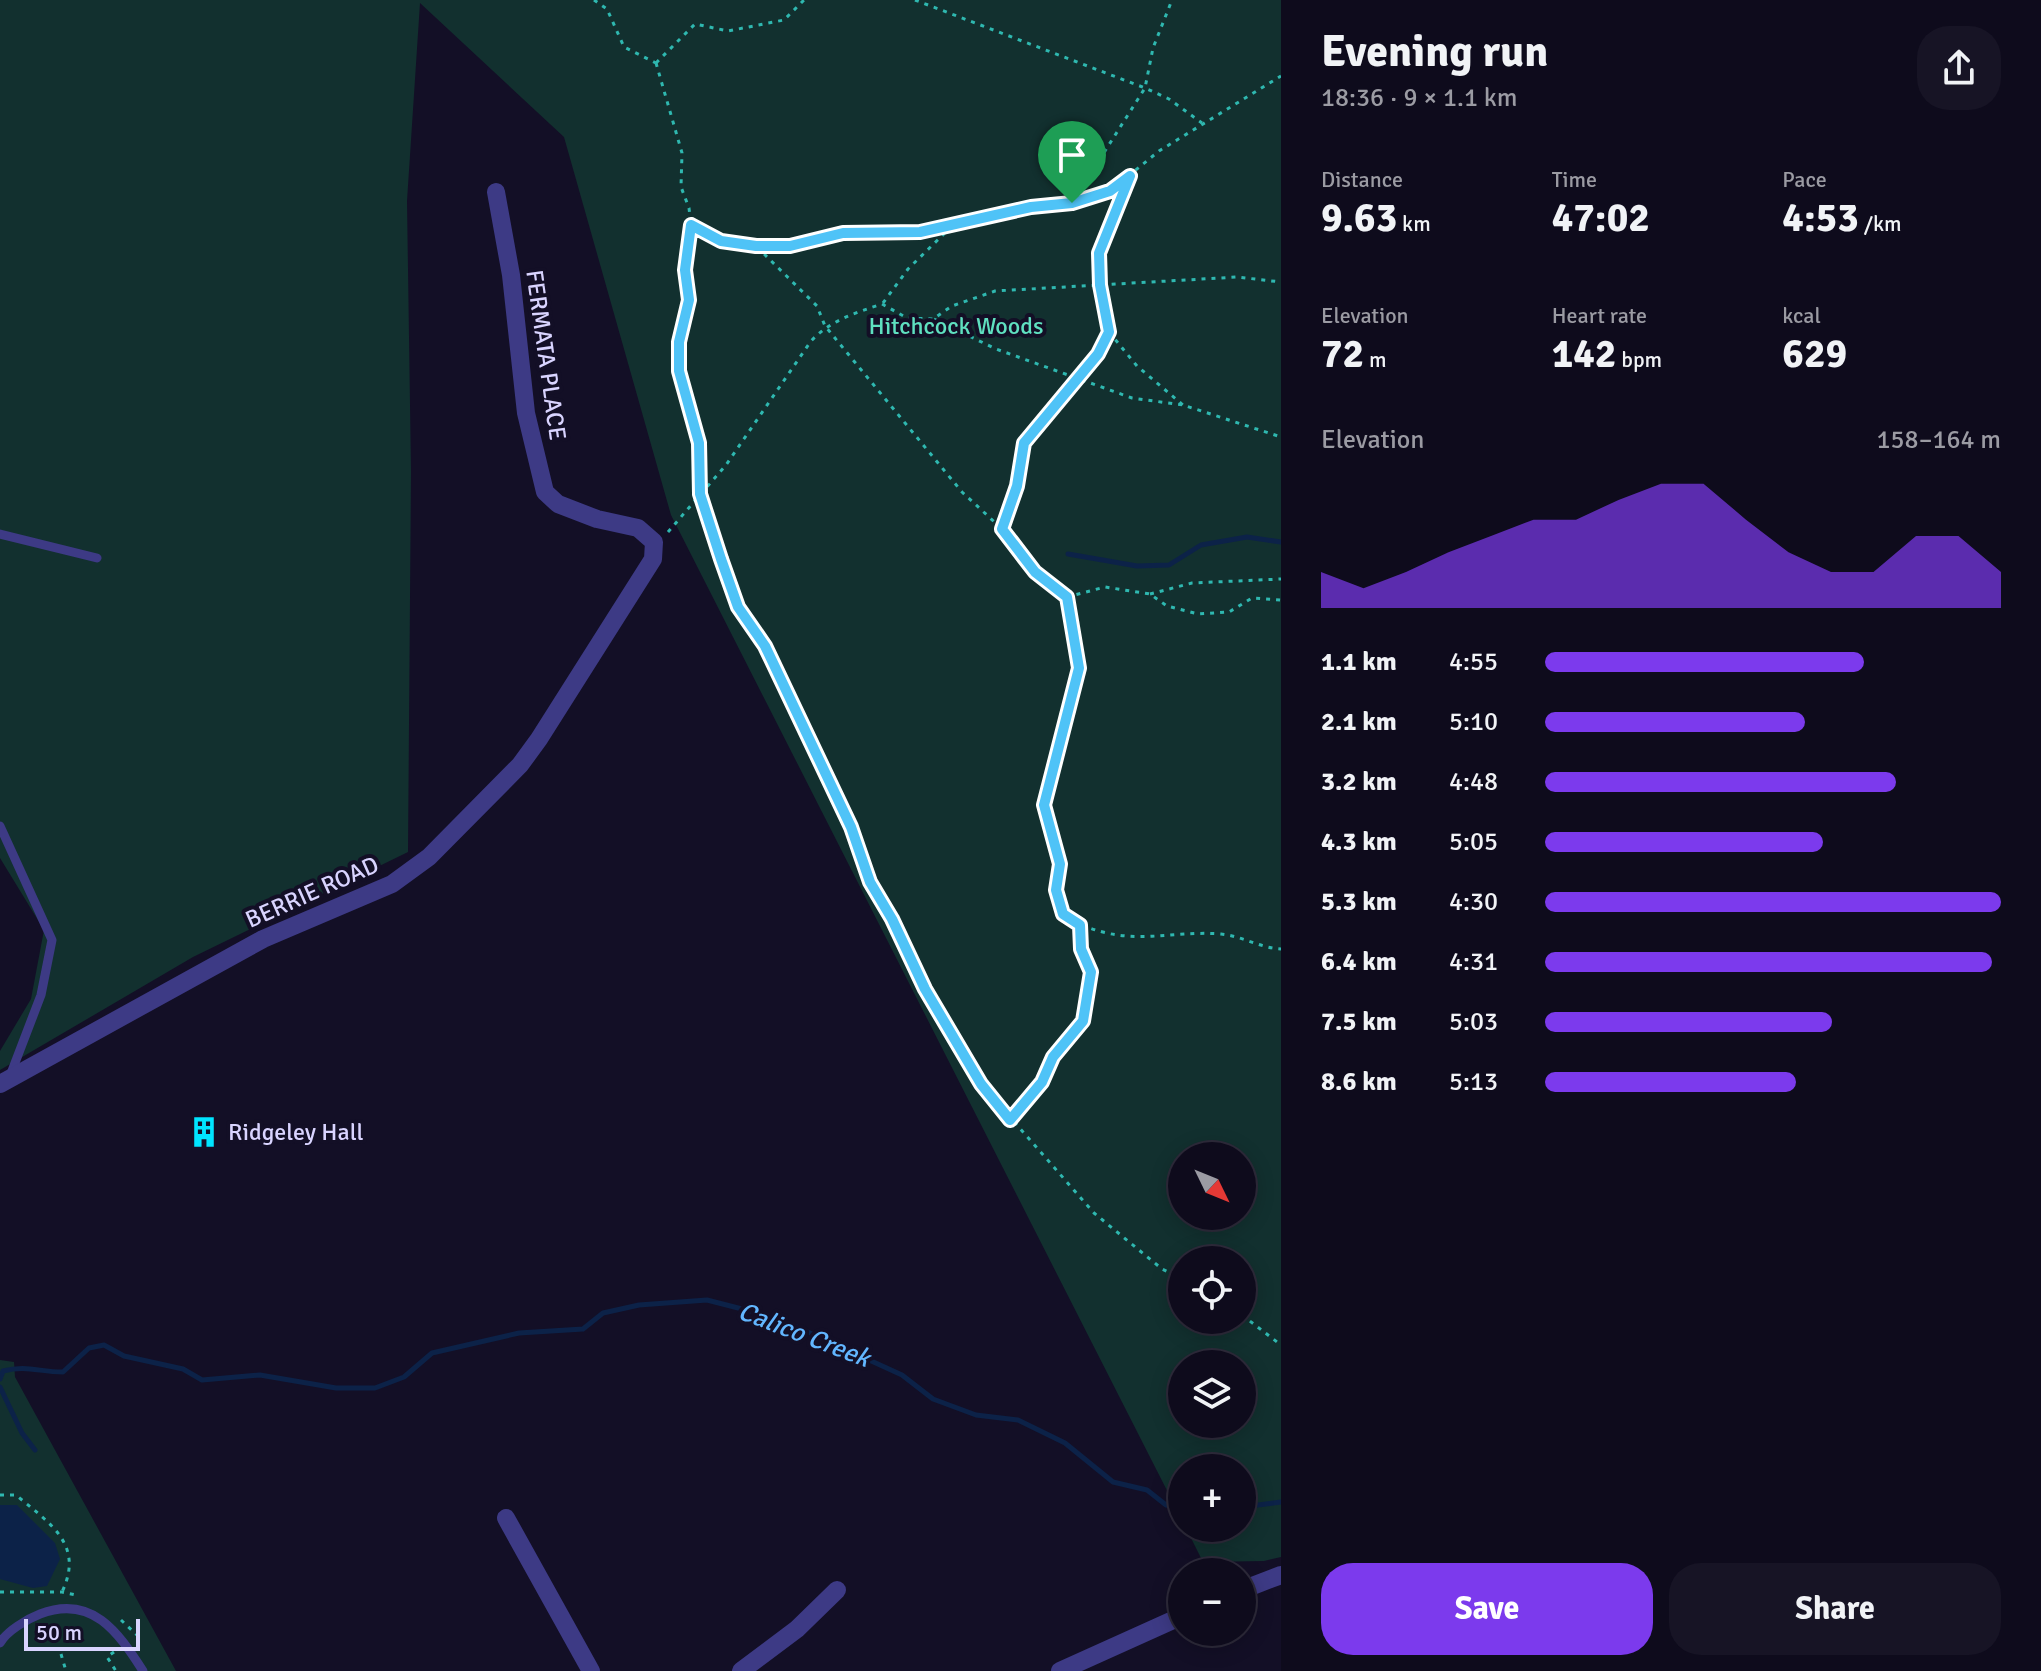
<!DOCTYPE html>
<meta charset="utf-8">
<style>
body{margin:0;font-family:Signika,sans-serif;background:#171425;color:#f1f3f6;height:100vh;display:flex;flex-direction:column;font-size:30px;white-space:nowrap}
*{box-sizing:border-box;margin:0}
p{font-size:26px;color:#9b9ba3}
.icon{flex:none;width:44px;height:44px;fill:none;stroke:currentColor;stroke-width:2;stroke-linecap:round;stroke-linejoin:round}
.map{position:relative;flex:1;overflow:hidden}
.side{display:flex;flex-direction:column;background:#0e0b1c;width:760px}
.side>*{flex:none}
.needle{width:52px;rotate:133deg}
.controls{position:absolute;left:1168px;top:1142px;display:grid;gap:16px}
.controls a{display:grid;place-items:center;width:88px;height:88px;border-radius:50%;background:#0e0b1c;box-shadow:0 4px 20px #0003,0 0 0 2px #2e2b3b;font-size:40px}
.scale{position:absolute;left:24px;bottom:20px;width:116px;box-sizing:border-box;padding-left:8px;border:4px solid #d9d4ff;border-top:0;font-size:22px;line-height:28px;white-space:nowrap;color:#d9d4ff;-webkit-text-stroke:6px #130f26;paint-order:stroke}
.pin{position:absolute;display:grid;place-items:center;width:68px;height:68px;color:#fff;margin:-82px -34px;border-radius:50% 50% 50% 0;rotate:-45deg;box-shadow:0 0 8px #0007}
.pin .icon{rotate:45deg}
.round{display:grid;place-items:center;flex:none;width:84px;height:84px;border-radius:32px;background:#171425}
.headline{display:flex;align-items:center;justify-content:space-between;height:136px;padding:0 40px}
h1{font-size:44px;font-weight:800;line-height:60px}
.metrics{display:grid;grid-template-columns:repeat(3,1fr);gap:12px;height:136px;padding:8px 40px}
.metrics div{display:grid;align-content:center}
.metrics b{font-size:40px;font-weight:800}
.metrics small{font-size:22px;font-weight:400}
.metrics p{font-size:22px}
.chart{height:224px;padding:16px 40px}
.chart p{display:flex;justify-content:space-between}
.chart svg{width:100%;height:144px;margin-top:8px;fill:#7c3aed;opacity:.7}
.button{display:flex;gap:16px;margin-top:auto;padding:16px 40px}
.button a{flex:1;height:92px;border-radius:32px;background:#7c3aed;color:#fff;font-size:32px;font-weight:800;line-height:92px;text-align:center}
.button a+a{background:#171425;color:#f1f3f6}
ul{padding:0 40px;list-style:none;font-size:26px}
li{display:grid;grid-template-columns:128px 96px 1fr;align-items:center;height:60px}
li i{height:20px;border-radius:10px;background:#7c3aed}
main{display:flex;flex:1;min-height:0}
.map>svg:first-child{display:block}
.green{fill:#12302f;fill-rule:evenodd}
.water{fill:#0c2248}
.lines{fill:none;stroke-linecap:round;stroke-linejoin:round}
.stream{stroke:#0c2248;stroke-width:5}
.path{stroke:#2fb8b0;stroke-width:3;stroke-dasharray:4 6;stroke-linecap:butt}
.service{stroke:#3d3a85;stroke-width:9}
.minor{stroke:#3d3a85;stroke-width:18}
.route-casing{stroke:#fff;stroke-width:16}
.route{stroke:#4fc3f7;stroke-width:10}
.labels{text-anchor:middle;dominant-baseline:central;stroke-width:8;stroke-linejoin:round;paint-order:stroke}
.park-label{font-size:24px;fill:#5fe0c0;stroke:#130f26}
.street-label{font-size:24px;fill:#d9d4ff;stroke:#130f26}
.poi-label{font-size:24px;fill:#d9d4ff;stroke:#130f26;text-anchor:start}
.water-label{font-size:26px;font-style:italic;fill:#62b6ff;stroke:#130f26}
</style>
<main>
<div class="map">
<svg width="1281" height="1671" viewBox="0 0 1281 1671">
<rect width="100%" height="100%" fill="#130f26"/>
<g class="green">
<path d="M 0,0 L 1281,0 L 1281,1557 L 1264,1561 L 1203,1562 L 1186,1528 L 1242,1528 L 1242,1468 L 1182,1468 L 1182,1520 L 671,515 L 564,137 L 420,3 L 407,201 L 411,472 L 408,852 L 193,957 L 0,1070 L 0,1051 L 31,999 L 44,930 L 0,858 ZM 1182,1156 L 1242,1156 L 1242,1216 L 1182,1216 ZM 1182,1260 L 1242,1260 L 1242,1320 L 1182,1320 ZM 1182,1364 L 1242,1364 L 1242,1424 L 1182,1424 Z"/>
<path d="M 0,1360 L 14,1362 L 15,1377 L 176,1671 L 0,1671 Z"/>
</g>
<path class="water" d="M 0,1505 L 17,1505 L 55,1543 L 60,1559 L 47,1586 L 33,1588 L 0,1579 Z"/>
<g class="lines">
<g class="stream">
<path d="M 1068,554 L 1137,566 L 1169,565 L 1201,545 L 1247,537 L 1281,542"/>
<path d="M 0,1379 L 3,1371 C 27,1365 39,1372 63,1372 L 89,1348 L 104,1345 L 124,1356 L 183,1369 L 202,1380 L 260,1375 L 336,1388 L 375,1388 L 404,1377 L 432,1353 L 519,1333 L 583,1329 L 603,1313 L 639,1305 L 707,1300 L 777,1318 L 902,1375 L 933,1399 L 976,1415 L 1018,1420 L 1065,1443 L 1113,1482 L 1147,1490 L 1166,1505 L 1182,1508"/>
<path d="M 0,1387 L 22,1433 L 35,1450"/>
<path d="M 1242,1507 L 1281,1502"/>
</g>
<g class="path">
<path d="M 594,0 L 607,9 L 624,47 L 656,63"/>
<path d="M 915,0 L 1145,88 L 1169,99 L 1202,123"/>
<path d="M 656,63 L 682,153 L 681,187 L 689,208 L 691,225 L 721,241 L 756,246 L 790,246 L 843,233 L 920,232 L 1031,207 L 1072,203 L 1110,191 L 1159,151 L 1281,76"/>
<path d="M 656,63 L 695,24 L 728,31 L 784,20 L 804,0"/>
<path d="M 1072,203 L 1145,88 L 1153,48 L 1172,0"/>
<path d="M 691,225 L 685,270 L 689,300 L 679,342 L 679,371 L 699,443 L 700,494 L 738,607 L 765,646 L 851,827 L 870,882 L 892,919 L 925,989 L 981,1084 L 1094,1213 L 1162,1269 L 1182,1279"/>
<path d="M 757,247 L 817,306 L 825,326 L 962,492 L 1002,529 L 1035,572 L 1067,597 L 1105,587 L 1150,594 L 1167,606 L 1198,614 L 1229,612 L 1252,598 L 1281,600"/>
<path d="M 883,303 L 908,269 L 952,226"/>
<path d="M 934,319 L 996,349 L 1132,398 L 1183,405 L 1281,437"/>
<path d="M 1109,332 L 1137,366 L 1183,405"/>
<path d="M 1002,528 L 1017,486 L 1024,443 L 1098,354 L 1109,332 L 1100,285 L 1099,253 L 1128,180"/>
<path d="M 668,532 L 726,465 L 811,341 C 831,320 855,313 882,304 L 907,318 L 933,319 L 952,306 L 995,291 L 1237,277 L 1281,282"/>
<path d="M 1150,594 L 1192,583 L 1281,579"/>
<path d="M 1082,925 C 1134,947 1170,930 1221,934 C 1242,936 1260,948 1281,949"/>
<path d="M 1010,1120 L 1042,1082 L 1053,1057 L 1083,1021 L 1091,972 L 1081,949 L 1080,925 L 1063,914 L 1056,890 L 1060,864 L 1044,805 L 1079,668 L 1067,597"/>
<path d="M 1242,1315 L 1281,1345"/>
<path d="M 0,1495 L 16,1495 C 49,1523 85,1544 62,1592"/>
<path d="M 0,1592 L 62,1592 L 76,1595"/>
<path d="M 121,1620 L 138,1636 L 134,1639"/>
<path d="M 114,1652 L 107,1657 L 116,1671"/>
<path d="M 61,1654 L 66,1671"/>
</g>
<g class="service">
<path d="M 0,534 L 97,558"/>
<path d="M 0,826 L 52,940 L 41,995 L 10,1076"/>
<path d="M 0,1643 C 7,1631 27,1619 40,1614 C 92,1594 118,1632 143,1671"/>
</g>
<g class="minor">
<path d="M 0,1084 L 263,939 L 392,884 L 429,857 L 520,765 L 539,739 L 653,559 L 654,542 L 638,528 L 597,519 L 558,504 L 545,492 L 526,413 L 511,275 L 496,192"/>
<path d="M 506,1518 L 591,1671"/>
<path d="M 1242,1590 L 1281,1575"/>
<path d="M 741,1671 L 797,1629 L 837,1590"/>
<path d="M 1060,1671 L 1182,1616"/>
</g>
</g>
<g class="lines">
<defs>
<path id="route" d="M 1130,176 L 1099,253 L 1100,285 L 1109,332 L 1098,354 L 1024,443 L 1017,486 L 1002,529 L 1035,572 L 1067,597 L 1079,668 L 1044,805 L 1060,864 L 1056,890 L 1063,914 L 1080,925 L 1081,949 L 1091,972 L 1083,1021 L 1053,1057 L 1042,1082 L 1010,1120 L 981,1084 L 925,989 L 892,919 L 870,882 L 851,827 L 765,646 L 738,607 L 721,559 L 700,494 L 699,443 L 679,371 L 679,342 L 689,300 L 685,270 L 691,225 L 721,241 L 756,246 L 790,246 L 843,233 L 920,232 L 1031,207 L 1072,203 L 1110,191 Z"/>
</defs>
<use href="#route" class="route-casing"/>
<use href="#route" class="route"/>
</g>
<defs>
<symbol id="building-bare" viewBox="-9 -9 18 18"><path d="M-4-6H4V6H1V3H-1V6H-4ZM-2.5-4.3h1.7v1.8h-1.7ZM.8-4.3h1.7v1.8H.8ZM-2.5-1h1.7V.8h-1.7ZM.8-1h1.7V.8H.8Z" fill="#00e5ff" stroke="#130f26" stroke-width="2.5" paint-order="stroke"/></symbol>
</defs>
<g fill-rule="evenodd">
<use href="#building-bare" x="182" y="1110" width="44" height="44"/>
</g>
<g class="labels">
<g class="park-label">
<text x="956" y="326">Hitchcock Woods</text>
</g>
<g class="street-label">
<text transform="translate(546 355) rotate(82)">FERMATA PLACE</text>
<text transform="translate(312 892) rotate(-24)">BERRIE ROAD</text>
</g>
<g class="poi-label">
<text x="228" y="1132">Ridgeley Hall</text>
</g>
<g class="water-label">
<text transform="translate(804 1335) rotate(21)">Calico Creek</text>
</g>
</g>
</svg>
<div class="controls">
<a><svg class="needle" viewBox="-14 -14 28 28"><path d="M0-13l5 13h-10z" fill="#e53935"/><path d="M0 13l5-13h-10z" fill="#9b9ba3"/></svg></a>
<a><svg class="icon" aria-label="locate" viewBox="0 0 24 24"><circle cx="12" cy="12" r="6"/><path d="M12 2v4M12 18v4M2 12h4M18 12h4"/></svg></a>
<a><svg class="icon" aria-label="layers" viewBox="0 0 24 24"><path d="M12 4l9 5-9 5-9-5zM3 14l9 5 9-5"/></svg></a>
<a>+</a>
<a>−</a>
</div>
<div class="scale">50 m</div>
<div class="pin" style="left:1072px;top:203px;background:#1e9e55"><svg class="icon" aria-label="arrive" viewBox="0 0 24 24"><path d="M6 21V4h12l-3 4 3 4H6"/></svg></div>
</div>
<section class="side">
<div class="headline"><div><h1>Evening run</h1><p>18:36 · 9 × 1.1 km</p></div><a class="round"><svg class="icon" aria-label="share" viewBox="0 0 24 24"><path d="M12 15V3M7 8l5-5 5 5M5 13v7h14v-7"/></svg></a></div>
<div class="metrics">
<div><p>Distance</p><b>9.63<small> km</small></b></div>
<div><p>Time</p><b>47:02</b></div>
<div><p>Pace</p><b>4:53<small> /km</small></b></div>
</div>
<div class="metrics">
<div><p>Elevation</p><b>72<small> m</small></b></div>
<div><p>Heart rate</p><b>142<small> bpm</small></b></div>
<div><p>kcal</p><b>629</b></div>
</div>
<div class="chart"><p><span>Elevation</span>158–164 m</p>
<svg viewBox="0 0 160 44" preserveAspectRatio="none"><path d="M0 44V33L10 38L20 33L30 27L40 22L50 17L60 17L70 11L80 6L90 6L100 17L110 27L120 33L130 33L140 22L150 22L160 33V44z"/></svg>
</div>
<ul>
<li><b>1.1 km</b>4:55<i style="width:70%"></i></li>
<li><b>2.1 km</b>5:10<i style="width:57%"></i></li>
<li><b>3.2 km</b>4:48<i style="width:77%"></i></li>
<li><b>4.3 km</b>5:05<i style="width:61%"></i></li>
<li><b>5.3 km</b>4:30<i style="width:100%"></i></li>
<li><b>6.4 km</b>4:31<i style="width:98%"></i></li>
<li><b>7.5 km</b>5:03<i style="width:63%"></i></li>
<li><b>8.6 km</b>5:13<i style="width:55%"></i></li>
</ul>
<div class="button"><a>Save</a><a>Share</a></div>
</section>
</main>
